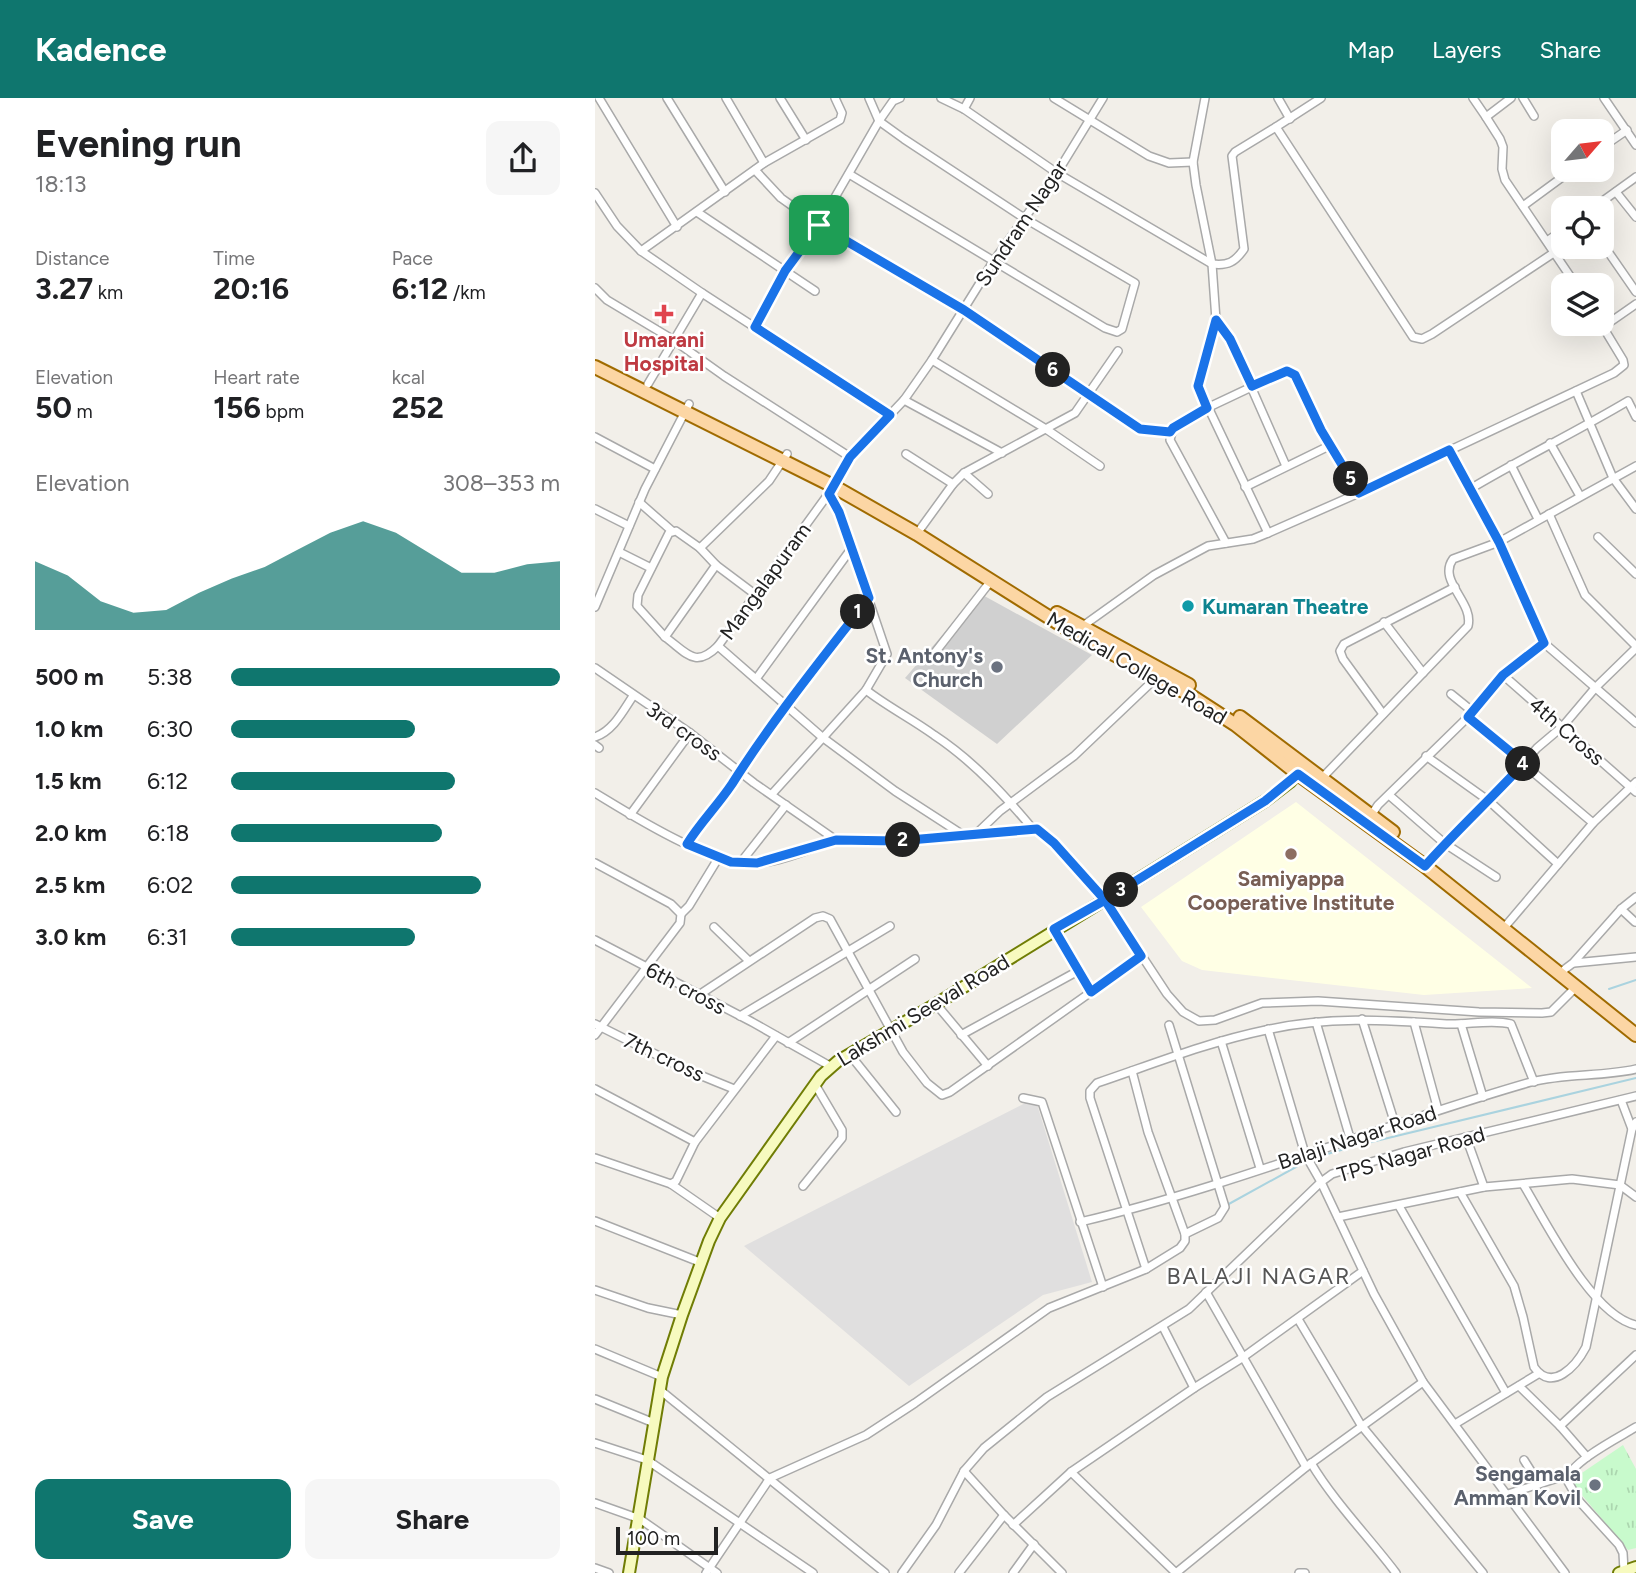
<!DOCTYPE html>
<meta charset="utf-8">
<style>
body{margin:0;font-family:Figtree,sans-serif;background:#f6f6f6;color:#202124;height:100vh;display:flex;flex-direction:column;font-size:26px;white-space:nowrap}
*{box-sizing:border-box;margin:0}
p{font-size:23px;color:#757577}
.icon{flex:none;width:38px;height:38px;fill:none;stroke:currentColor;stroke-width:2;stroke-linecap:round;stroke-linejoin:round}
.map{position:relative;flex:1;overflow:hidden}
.side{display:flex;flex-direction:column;background:#fff;width:595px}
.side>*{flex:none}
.needle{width:46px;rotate:62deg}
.tools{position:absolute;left:956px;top:21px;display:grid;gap:14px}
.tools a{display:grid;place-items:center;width:63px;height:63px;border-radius:14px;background:#fff;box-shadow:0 7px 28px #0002;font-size:35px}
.scale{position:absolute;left:21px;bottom:18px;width:102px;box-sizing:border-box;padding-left:7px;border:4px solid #222;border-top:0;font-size:19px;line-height:24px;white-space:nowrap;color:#222;-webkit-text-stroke:5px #fff;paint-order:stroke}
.pin{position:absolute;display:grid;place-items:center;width:60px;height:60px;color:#fff;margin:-30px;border-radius:14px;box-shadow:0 4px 10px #0006}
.km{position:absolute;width:35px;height:35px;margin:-18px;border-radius:50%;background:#222;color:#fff;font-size:19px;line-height:35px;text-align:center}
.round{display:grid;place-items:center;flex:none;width:74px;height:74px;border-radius:14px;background:#f6f6f6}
.overview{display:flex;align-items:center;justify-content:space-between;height:119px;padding:0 35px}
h1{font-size:38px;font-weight:700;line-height:52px}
.stats{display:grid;grid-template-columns:repeat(3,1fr);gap:10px;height:119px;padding:7px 35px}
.stats div{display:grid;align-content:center}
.stats b{font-size:30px;font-weight:700}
.stats small{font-size:19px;font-weight:400}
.stats p{font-size:19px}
.chart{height:196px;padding:14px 35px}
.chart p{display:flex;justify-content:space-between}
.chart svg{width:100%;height:126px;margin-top:7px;fill:#0f766e;opacity:.7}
.button{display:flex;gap:14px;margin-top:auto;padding:14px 35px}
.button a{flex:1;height:80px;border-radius:14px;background:#0f766e;color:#fff;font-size:28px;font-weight:700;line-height:80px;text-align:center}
.button a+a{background:#f6f6f6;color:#202124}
ul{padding:0 35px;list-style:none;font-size:23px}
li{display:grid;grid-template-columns:112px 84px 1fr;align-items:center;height:52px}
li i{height:18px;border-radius:9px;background:#0f766e}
header{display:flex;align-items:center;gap:42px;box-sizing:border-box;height:98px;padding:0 35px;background:#0f766e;color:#fff}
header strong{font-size:33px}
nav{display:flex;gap:38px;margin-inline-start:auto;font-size:24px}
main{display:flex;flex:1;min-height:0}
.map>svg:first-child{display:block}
.residential{fill:#e0dfdf}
.education{fill:#ffffe5}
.religious{fill:#d0d0d0}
.park{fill:url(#park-tufts)}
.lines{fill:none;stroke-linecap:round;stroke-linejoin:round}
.stream{stroke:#aad3df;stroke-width:2}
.street-casing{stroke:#a9a9a9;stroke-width:10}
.secondary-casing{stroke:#707d05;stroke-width:14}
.primary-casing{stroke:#a06b00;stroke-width:16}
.street{stroke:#fff;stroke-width:7}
.secondary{stroke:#f7fabf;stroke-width:10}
.primary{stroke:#fcd6a4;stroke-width:12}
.route-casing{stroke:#fff;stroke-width:14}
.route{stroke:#1a73e8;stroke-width:9}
.health-dot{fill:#e0444e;stroke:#fff;stroke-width:2.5}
.culture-dot{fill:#0f9aa8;stroke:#fff;stroke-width:2.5}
.worship-dot{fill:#6b7280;stroke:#fff;stroke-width:2.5}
.education-dot{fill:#8d6e63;stroke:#fff;stroke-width:2.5}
.labels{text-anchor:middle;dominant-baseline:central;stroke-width:5;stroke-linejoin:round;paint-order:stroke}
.street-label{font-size:21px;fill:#222;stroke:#fff}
.health-label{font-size:21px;font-weight:bold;fill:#be3a42;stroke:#fff}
.culture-label{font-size:21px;font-weight:bold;fill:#0d838f;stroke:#fff;text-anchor:start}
.worship-label{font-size:21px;font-weight:bold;fill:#5b616d;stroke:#fff;text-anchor:end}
.education-label{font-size:21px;font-weight:bold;fill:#785e54;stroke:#fff}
.neighbourhood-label{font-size:23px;letter-spacing:2px;fill:#555;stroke:#fff}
</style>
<header>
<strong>Kadence</strong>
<nav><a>Map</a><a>Layers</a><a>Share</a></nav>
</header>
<main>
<section class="side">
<div class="overview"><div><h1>Evening run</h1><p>18:13</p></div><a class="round"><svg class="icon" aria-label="share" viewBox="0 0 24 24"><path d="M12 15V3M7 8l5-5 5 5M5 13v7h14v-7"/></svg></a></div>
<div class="stats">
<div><p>Distance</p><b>3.27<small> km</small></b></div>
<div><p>Time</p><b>20:16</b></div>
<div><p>Pace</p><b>6:12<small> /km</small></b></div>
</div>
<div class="stats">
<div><p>Elevation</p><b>50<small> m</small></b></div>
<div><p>Heart rate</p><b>156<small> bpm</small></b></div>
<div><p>kcal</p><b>252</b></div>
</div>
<div class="chart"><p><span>Elevation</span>308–353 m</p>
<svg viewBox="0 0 160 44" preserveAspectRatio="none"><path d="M0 44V20L10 25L20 34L30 38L40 37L50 31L60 26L70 22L80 16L90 10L100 6L110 10L120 17L130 24L140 24L150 21L160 20V44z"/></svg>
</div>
<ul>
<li><b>500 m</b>5:38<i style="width:100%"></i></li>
<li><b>1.0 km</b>6:30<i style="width:56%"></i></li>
<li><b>1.5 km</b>6:12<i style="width:68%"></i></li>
<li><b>2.0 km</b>6:18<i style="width:64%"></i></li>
<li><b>2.5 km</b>6:02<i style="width:76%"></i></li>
<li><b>3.0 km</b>6:31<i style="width:56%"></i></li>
</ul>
<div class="button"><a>Save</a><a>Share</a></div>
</section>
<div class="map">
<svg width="1041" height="1475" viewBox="0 0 1041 1475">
<defs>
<pattern id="park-tufts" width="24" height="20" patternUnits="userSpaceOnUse" patternTransform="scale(1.75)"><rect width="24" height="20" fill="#c8facc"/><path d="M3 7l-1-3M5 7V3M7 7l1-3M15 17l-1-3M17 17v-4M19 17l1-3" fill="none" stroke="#acd6af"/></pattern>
</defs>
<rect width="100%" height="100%" fill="#f2efe9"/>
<path class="residential" d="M 440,1000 L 497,1184 L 448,1197 L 314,1288 L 149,1148 Z"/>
<path class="education" d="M 701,704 L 937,890 L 829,897 L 607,872 L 587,863 L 546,809 Z"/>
<path class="religious" d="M 384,495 L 497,557 L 402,646 L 310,580 Z"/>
<path class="park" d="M 1028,1347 L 1041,1371 L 1041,1450 L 1033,1452 L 975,1383 Z"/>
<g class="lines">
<g class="stream">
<path d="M 1014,891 L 1041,882"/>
<path d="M 715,1061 L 760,1048 L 1041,980"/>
<path d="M 632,1107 L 710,1064"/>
</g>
<defs>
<g id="street">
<path d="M 4,0 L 82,129"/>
<path d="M 72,0 L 130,94"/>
<path d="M 131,0 L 169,65"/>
<path d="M 185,0 L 211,42"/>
<path d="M 346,0 L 369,11 L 462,75 L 617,166 C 633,168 640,164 649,151 L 637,58 L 640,54 L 681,29"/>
<path d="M 459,0 L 554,58 L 574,65 L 598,64"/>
<path d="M 610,0 L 598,64 L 601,87 L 617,166 L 621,222 L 603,288 L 673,435"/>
<path d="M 683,0 L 695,21"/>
<path d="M 726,0 L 681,29 L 818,239 L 827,241 L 837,236 L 960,154"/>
<path d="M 878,0 L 891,19 L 916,0"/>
<path d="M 928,0 L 939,18"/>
<path d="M 1009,0 L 1041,47"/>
<path d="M 369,11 L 375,0"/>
<path d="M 891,19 L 905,41 L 908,49 L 907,71 L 910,82 L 981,187"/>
<path d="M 1006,50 L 1032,32"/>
<path d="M 160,72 L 186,100 L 224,127 L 369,212 L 545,331 L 575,334"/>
<path d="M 254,76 L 510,230 L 522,234 L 527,231 L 540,185 L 429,120 L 309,41 L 284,23 L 274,0"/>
<path d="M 1021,94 L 1041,119"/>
<path d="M 0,95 L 22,128 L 46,153 L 107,195"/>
<path d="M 928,108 L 977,72"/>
<path d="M 998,110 L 1041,79"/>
<path d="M 102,114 L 220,193"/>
<path d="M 952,143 L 968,132"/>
<path d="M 46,153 L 169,65 L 245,22 L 247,15 L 240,0"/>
<path d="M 1014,155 L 1041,194"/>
<path d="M 0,190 L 12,202 L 77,241 L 129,278 L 255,359"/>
<path d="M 621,222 L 635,241 L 691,368"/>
<path d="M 160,229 L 190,172 L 224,127 L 284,23 L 298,3 L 305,0"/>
<path d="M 337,262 L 451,331 L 505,368"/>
<path d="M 53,286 L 107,195 L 295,317"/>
<path d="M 981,293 L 1018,380 L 1041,411"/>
<path d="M 309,302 L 407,355"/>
<path d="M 0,339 L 60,371"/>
<path d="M 955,345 L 985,398"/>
<path d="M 854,352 L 904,444 L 949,545 L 1041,625"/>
<path d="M 311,356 L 358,386"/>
<path d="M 916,367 L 943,421"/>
<path d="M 369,375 L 393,396"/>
<path d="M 650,389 L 736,347"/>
<path d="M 875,391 C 927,360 981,334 1033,303 L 1041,319"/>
<path d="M 44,404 L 77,433"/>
<path d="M 0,411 L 34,428"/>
<path d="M 954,416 L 990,497 L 1041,548"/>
<path d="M 326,430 L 358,386 L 369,375 L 480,315 L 523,253"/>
<path d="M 1003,439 L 1041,476"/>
<path d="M 631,445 L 575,342 L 578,330 L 612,310 L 684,276 L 692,273 L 700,277 L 727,332 L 764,395"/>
<path d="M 24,454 L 56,470"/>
<path d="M 121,467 L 161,497"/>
<path d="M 0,509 L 50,391 L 94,306"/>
<path d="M 789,524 L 828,575"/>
<path d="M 485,530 L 559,477 L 613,448 L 658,441 L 673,435 L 764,395 L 1019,275 L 1029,267 L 1028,262 L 1008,229 L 1041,206"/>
<path d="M 70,539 L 42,508 L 43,497 L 74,435 L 81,433 L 105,450"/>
<path d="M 123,548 L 234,395 L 255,359 L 309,302 L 337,262 L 398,164 L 462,75 L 508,0"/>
<path d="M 338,557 L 395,484"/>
<path d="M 0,570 L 95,635 L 159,685 L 241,742 L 303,743 L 368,737 L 300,693 L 227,639 L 123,548 C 100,571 92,555 70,539 L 121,467 L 105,450 L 174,383 L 192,356"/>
<path d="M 908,577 L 1041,694"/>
<path d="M 161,581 L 256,451"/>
<path d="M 271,592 C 293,609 317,621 339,637 C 377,662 408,695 437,730"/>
<path d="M 856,596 L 877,613"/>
<path d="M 788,616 L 748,561 L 745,553 L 749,546 L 860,489"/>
<path d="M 873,619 L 998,725"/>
<path d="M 0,639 C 18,633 28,613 38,598"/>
<path d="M 0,647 L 4,650"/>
<path d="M 831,658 L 894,703 L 963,766"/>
<path d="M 727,680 L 873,528 C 879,504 842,483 858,461 L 904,444 L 1041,368"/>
<path d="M 0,695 C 38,718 119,770 163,765 C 189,763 216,750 241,742"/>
<path d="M 177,696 L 271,592 L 292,556 L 244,414 L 234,395"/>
<path d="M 794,697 L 849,745 L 901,779"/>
<path d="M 777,716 L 783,707 L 873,619 L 908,577 L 949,545"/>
<path d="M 35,717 L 95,635"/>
<path d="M 382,735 L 405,713 L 479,658 L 561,580"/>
<path d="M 368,737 L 437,730 L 450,737 L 510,802 L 572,896 L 588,914 L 604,923 L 620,922 L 667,905 L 723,903 L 884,914 L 947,915 L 956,914 L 980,890"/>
<path d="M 92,746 C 105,725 123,707 137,686 C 178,621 227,561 274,500"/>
<path d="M 146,764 L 191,707"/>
<path d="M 0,765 L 76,806 L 86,816 L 85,825 L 0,937"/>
<path d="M 830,768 L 849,745 L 894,703 L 942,650 L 968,628 L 1001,589 L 1041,550"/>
<path d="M 1026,811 L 1041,799"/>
<path d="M 86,816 L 94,808 L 124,759"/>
<path d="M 119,829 L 153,862"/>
<path d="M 908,831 L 998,725 L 1041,684"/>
<path d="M 0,842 L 157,924 L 235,968"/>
<path d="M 979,865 L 1041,859"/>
<path d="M 970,871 L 978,865 L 1026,811 L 1040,824"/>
<path d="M 496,894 L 546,858"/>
<path d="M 104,897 L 220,820 L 228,818 L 235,821 L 308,954 L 332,985 L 347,997 L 355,994 L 496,894 L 459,831"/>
<path d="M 341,906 L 393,968"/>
<path d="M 145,918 L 295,828"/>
<path d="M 767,921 L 800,1026"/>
<path d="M 721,924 L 755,1040"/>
<path d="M 819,924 L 843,1012"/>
<path d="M 0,926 L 90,971 L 139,991"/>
<path d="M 866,926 L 888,999"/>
<path d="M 574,927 L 630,1109 L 623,1120 L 590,1136"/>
<path d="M 673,931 L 710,1056 L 726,1084 L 779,1196 L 828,1284 L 970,1475"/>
<path d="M 366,937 L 483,873"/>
<path d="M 626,943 L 665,1070"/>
<path d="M 193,945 L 320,861"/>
<path d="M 256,958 L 301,1014"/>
<path d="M 0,991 L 100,1044"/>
<path d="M 428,1000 L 447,1004 L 508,1189"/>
<path d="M 1026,1002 L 1037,1031 L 1041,1024"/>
<path d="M 871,1039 L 889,1089"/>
<path d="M 0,1060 L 76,1086 L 125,1120"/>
<path d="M 76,1086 L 81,1083 L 100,1044 L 181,938"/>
<path d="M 928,1086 C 951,1124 997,1218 1041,1227"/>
<path d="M 208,1088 L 247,1040 L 247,1032 L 221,988"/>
<path d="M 865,1094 L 919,1188 L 928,1219 L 939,1269 C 957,1295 981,1268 991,1249 L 1037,1031"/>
<path d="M 804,1108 L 911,1295"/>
<path d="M 743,1119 L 889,1089 L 977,1081 L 1025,1087 L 1041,1099"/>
<path d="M 0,1123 L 107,1165"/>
<path d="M 485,1124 C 638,1088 785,1027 936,984 C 971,975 1007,979 1041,971"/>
<path d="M 551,1171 L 495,1000 L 495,993 L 502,985 C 558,966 613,944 671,932 C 731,918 791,922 852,926 C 872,927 897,921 916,926 L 939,984"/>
<path d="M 0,1192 L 53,1210 L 87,1217"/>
<path d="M 611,1194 L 711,1369"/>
<path d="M 703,1221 L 766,1327 L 888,1475"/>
<path d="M 568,1229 L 599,1290"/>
<path d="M 0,1251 L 67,1279"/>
<path d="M 924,1288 L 965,1328 L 992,1359"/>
<path d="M 65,1292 L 290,1475"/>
<path d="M 0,1301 L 59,1325"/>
<path d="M 860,1326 L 943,1276"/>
<path d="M 965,1328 L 1041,1257"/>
<path d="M 0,1345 L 52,1362 L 218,1475"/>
<path d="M 929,1362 L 944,1386"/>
<path d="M 716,1365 C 740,1405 773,1438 801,1475"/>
<path d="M 369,1373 L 409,1417 L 467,1475"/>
<path d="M 476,1374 L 581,1475"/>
<path d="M 913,1396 L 972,1377"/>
<path d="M 0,1405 L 45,1421 L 122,1475"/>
<path d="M 418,1427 L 476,1374 L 599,1290 L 647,1260 L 768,1173"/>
<path d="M 0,1470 L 14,1475"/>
<path d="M 1029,1473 L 1028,1455 L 1024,1447 L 984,1403 L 972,1382 C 975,1364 1025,1339 1041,1329"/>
<path d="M 111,1475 L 175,1380 L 271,1337 L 320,1305 L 454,1210 L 551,1171 L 585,1150 L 590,1143 L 590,1136 L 553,1034 L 537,973"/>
<path d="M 307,1475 L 341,1427 L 369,1373 L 389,1350 L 452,1299 L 594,1211 L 726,1084 L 737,1076 L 809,1054 L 1041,998"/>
<path d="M 364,1475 L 409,1417"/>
<path d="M 418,1475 L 439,1446"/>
<path d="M 581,1475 L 711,1369 L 828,1284"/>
<path d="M 704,1475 L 710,1475"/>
</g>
<g id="secondary">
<path d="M 34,1475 L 67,1279 L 87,1217 L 114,1143 L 125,1120 L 226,978 L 243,963 L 341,906 L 670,703 L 695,684 L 706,672"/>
<path d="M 1024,1475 L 1041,1469"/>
</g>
<g id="primary">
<path d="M 0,269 L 238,388 L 322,436 L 479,535 L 590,594 L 641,627 L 703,676 L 830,768 L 1041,937"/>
<path d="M 462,515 L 594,587"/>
<path d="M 645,619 L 798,734"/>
</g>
</defs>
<use href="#street" class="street-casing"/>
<use href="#secondary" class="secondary-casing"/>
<use href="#primary" class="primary-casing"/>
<use href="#street" class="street"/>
<use href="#secondary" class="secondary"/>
<use href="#primary" class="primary"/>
</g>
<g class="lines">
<defs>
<path id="route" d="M 224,127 L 190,173 L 160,229 L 295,317 L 255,359 L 234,396 L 244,414 L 274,500 C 227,561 178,621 137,686 C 123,707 105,725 92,746 L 136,764 L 162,765 L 241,742 L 303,743 L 442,731 L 459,745 L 510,802 L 459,831 L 496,894 L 546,858 L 510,802 L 670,703 L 703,676 L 830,768 C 862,732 897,700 929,665 L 873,619 L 908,577 L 949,545 L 904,444 L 854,352 L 764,395 L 726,332 L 700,277 L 692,273 L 657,288 L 635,241 L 621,222 L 603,288 L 612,310 L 578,330 L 575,334 L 545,331 L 369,212 L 224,127"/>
</defs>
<use href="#route" class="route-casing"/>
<use href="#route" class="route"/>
</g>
<path class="health-dot" d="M65.5 205.5h7v7h7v7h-7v7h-7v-7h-7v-7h7z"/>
<circle class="culture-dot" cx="593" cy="508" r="7"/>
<g class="worship-dot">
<circle cx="402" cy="569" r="7"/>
<circle cx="1000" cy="1387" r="7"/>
</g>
<circle class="education-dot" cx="696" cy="756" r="7"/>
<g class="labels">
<g class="street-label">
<text transform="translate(426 125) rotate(-56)">Sundram Nagar</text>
<text transform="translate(170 483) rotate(-54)">Mangalapuram</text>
<text transform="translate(542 570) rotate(30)">Medical College Road</text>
<text transform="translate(89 633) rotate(35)">3rd cross</text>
<text transform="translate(972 633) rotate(41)">4th Cross</text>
<text transform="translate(91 890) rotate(28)">6th cross</text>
<text transform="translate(328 912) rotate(-31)">Lakshmi Seeval Road</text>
<text transform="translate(69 959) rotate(25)">7th cross</text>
<text transform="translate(762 1039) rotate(-18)">Balaji Nagar Road</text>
<text transform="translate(816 1056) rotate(-16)">TPS Nagar Road</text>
</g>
<g class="health-label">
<text x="69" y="241">Umarani<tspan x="69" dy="24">Hospital</tspan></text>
</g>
<g class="culture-label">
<text x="607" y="508">Kumaran Theatre</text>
</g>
<g class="worship-label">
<text x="388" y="557">St. Antony's<tspan x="388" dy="24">Church</tspan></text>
<text x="986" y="1375">Sengamala<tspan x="986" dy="24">Amman Kovil</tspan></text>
</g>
<g class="education-label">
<text x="696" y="780">Samiyappa<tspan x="696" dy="24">Cooperative Institute</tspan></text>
</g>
<g class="neighbourhood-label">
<text x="664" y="1178">BALAJI NAGAR</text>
</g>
</g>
</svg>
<div class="tools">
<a><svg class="needle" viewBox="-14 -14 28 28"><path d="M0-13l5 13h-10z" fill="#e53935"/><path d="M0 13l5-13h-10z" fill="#757577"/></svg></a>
<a><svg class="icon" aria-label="locate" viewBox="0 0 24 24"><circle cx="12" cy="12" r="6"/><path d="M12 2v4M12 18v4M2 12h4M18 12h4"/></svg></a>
<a><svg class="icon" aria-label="layers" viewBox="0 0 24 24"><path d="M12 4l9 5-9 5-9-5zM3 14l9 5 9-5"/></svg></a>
</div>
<div class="scale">100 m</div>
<div class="pin" style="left:224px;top:127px;background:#1e9e55"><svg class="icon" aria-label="arrive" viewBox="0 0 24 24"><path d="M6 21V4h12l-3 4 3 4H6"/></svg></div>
<b class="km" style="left:263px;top:514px">1</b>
<b class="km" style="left:308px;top:742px">2</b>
<b class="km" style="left:526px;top:792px">3</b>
<b class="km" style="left:928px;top:666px">4</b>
<b class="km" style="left:756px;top:381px">5</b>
<b class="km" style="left:458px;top:272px">6</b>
</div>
</main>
